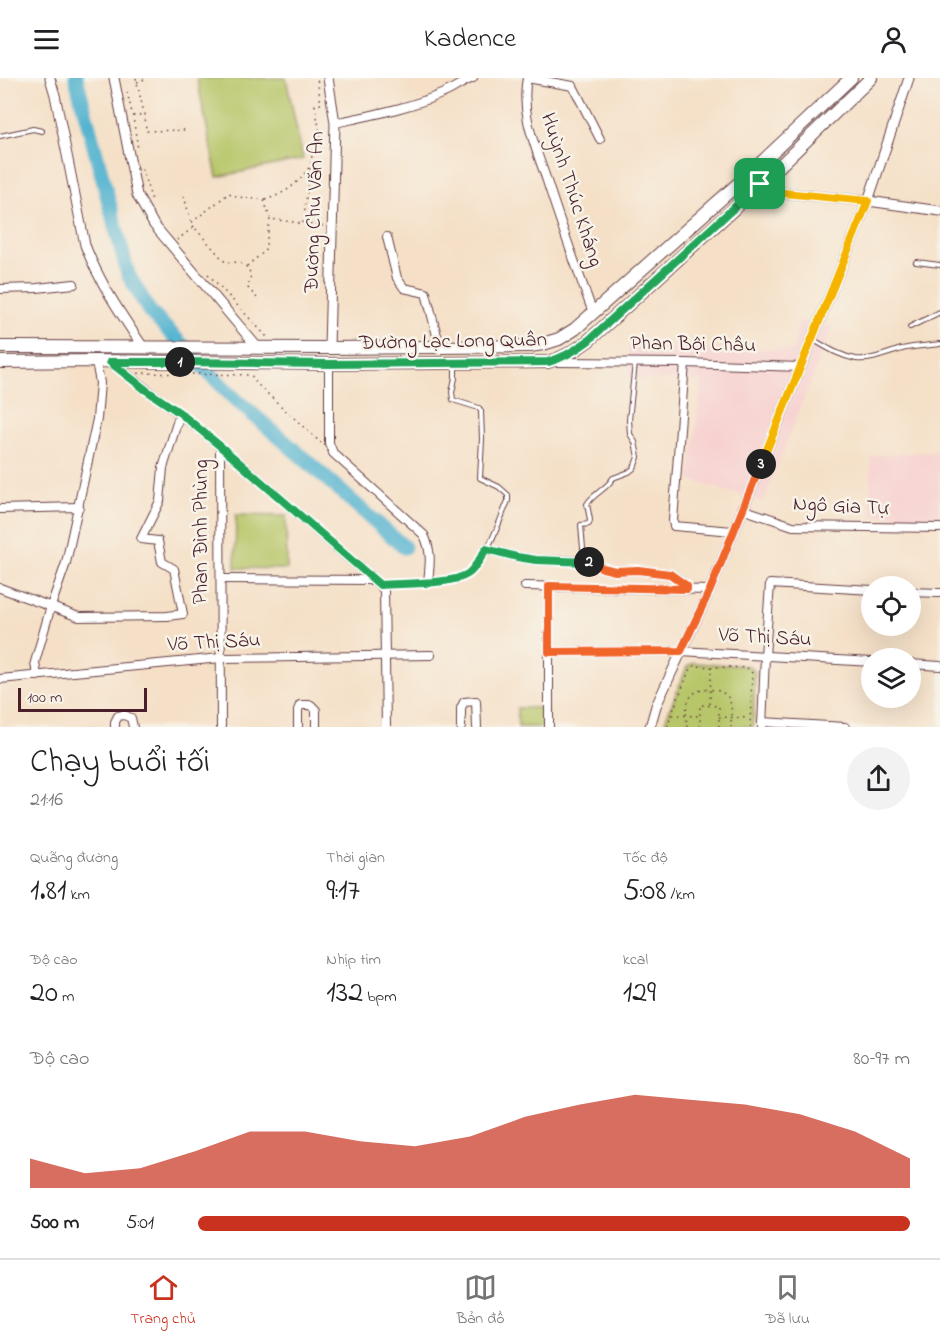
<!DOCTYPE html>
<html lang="vi">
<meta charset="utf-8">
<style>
body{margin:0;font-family:"Indie Flower",sans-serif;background:#f2f2f2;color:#202124;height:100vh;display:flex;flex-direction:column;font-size:22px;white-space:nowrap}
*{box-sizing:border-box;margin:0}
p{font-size:20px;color:#757577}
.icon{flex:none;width:33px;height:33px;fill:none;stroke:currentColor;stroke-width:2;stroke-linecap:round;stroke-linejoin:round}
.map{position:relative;height:649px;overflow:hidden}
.details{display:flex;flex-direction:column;background:#fff;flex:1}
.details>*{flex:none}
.buttons{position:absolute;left:861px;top:498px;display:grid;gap:12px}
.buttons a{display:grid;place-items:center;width:60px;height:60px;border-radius:50%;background:#fff;box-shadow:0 6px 24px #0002;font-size:30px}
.scale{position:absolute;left:18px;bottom:15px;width:129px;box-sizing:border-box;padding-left:6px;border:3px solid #4a1f2b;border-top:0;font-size:16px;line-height:21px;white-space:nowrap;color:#4a1f2b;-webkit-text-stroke:4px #f7f3e8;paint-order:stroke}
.pin{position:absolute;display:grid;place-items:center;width:51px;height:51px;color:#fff;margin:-26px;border-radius:12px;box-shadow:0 3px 9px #0006}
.km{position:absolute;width:30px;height:30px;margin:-15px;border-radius:50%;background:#222;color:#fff;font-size:16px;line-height:30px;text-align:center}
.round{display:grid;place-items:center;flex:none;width:63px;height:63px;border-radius:32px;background:#f2f2f2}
.summary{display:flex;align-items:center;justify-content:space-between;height:102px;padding:0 30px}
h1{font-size:33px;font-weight:600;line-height:45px}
.metrics{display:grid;grid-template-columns:repeat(3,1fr);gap:9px;height:102px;padding:6px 30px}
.metrics div{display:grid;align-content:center}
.metrics b{font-size:30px;font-weight:600}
.metrics small{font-size:16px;font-weight:400}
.metrics p{font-size:16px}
.chart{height:168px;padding:12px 30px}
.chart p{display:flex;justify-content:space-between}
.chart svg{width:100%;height:108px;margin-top:6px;fill:#c8321e;opacity:.7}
ul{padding:0 30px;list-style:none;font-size:20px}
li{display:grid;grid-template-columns:96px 72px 1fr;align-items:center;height:45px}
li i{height:15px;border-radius:8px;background:#c8321e}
header{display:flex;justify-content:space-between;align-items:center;height:78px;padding:0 30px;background:#fff;font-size:27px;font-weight:600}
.tabs{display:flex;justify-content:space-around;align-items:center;height:84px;border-top:2px solid #e0e0e0;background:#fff;font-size:16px;color:#757577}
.tabs a{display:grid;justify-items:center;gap:3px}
.tabs .selected{color:#c8321e}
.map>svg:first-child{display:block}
.built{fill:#f7d0cf}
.green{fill:#b7c669;stroke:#80724a;stroke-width:1.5}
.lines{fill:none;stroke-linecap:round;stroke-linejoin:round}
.river{stroke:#51b2cf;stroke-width:15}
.service-casing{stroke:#643c42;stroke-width:6}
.minor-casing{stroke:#643c42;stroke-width:10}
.tertiary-casing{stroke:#643c42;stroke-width:11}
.primary-casing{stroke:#643c42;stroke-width:14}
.path{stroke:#643c42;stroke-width:1.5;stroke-dasharray:1.5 4.5;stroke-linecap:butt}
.service{stroke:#fff;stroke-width:4}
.minor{stroke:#fff;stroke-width:8}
.tertiary{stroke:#fff;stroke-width:9}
.primary{stroke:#fff;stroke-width:12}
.split-1-casing{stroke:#fff;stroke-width:12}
.split-2-casing{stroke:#fff;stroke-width:12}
.split-3-casing{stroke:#fff;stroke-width:12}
.split-4-casing{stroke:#fff;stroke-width:12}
.split-1{stroke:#22a559;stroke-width:8}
.split-2{stroke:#22a559;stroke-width:8}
.split-3{stroke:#f0652b;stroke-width:8}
.split-4{stroke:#f5b400;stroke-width:8}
.labels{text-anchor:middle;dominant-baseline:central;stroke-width:5;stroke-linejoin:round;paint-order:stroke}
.street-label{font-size:21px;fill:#4a1f2b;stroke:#f7f3e8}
</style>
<header><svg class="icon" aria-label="menu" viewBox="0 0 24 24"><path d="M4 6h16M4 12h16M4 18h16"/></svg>Kadence<svg class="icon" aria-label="person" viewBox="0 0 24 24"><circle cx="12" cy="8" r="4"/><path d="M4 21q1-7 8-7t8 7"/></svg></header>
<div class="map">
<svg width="940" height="649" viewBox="0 0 940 649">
<rect width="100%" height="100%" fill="#f7f3e8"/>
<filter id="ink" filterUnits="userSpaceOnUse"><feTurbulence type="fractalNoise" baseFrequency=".0167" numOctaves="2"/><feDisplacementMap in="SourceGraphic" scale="12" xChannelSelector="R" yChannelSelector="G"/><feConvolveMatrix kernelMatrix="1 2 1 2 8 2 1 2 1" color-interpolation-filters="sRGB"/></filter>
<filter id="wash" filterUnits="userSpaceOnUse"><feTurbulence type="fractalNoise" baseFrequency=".008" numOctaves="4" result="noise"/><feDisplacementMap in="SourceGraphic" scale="24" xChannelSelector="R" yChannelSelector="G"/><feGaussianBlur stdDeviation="1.35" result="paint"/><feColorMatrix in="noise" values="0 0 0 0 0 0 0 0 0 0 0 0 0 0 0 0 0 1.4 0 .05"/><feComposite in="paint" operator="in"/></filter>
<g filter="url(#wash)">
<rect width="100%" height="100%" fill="#f5e0c7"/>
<g class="built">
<path d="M 799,243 L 832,249 L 763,424 L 689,402 L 702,303 L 627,301 L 629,268 L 793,272 Z"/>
<path d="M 940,373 L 940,439 L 871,438 L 871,378 Z"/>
</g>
<g class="green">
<path d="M 197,0 L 286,0 L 303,81 L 217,99 Z"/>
<path d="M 236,437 L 286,438 L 287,491 L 235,490 Z"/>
<path d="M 693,585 L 749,588 L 755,594 L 753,649 L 664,649 L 667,638 L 687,589 Z"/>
<path d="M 517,630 L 546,630 L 545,649 L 518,649 Z"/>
</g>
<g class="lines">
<path class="river" d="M 76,0 L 128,196 L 150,234 L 235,321 L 284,363 L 404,469"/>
</g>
</g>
<g filter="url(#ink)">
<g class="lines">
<defs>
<g id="service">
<path d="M 0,58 L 33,51 L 42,53"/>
<path d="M 916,184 L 940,187"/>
<path d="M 910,249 L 940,234"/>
<path d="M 812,261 C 826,269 839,278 856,281 C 871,283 888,275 902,271 C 914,268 927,268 940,266"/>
<path d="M 584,482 L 581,447 L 589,446 L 590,442 L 587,426 C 594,415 607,411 613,400 L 629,394 L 634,390 L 638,379 L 635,364 L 630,356 L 629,342 L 635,285"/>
<path d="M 380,507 L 448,503 C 484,497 495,453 508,423 L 508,417 L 499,409 L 480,400 L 482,361 L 481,333 L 479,330 L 453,322 L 452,314 L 455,300 L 455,286"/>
</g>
<g id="minor">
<path d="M 527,0 C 520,36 536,70 547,103 C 561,147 577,191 593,235"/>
<path d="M 527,0 L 573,8 L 600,61"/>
<path d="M 335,45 C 372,37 409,30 444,15 C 454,11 462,4 473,0"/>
<path d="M 387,159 L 397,200 L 404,210 L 426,215 L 440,269"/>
<path d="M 0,211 L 37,210 L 74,206"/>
<path d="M 111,284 C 146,312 183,337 217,366 C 271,410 321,458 374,502 L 384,512 L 386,649"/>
<path d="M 557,284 L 685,285 L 801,289"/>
<path d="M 685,285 L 673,443 L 674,448 L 733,453"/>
<path d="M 329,286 L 329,365 L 333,375 L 424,457 C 432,474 430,486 428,504"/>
<path d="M 220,368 L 221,649"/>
<path d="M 0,431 L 79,429"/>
<path d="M 742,431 L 793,448 L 940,450"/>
<path d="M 486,471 L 517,479 L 536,482 L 584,483 L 591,485 L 603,490 L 615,493 L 638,492 L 670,496 L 681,503 L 687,509 L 687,511"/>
<path d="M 221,501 L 374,502"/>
<path d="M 525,508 L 710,512"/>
<path d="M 549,508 L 549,649"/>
<path d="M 0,510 L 79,539 L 167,538 L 183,536 L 174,491 L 162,484 L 158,463 L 141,461 L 160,423 L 163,390 L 180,335"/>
<path d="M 910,514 L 940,515"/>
<path d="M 549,574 L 681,573 L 872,584"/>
<path d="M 910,586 L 940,588"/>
<path d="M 37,598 L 35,584 L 51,528 L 66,485 L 97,341 L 100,305 L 96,283"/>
<path d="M 0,601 L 221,580 L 431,577"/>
<path d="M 762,644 L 845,649"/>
<path d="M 115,649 L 115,644 L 118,638 L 124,637 L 131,640 L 133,649"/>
<path d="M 298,649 L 298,632 L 300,627 L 311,627 L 316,632 L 316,649"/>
<path d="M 461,649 L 461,630 L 464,624 L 476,623 L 477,649"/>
<path d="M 762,649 L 765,578 L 770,506 L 872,512"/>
</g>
<g id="tertiary">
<path d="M 50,0 L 55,17 L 85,167 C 99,204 121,236 143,269"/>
<path d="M 114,0 L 137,117 L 154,147 L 258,270"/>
<path d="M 328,0 L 335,45 L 329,270"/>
<path d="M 749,96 L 760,107 L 773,114 L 868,123 L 940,133"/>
<path d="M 650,649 L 656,628 L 710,512 L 868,123 L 909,0"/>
</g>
<g id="primary">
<path d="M 0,269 L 329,270 L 530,268 L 543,266 L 559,261 L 575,251 L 749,96 L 851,0"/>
<path d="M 0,284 L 96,283 L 329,286 L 548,284 C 564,280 576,272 588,263 L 760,107 L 871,0"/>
</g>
</defs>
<use href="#service" class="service-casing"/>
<use href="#minor" class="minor-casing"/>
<use href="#tertiary" class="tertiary-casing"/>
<use href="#primary" class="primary-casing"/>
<g class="path">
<path d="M 136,0 L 144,35"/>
<path d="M 137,4 L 147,0"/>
<path d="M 127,14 L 133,39 L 138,71"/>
<path d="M 133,38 L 145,36 L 146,53 L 186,52"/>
<path d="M 142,91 L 152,123"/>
<path d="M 184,118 L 191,144"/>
<path d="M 265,122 C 286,115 297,107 310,88"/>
<path d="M 303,145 L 312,77 L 321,61 L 315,27 L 321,26 L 317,0"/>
<path d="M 194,149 L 191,145 L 229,115 L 238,119 L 264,122 L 270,140"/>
<path d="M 177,162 L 194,149 L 226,185 C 243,181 257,192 247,209 L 257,220"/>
<path d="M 247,188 L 265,173 L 270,141 L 323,148"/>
<path d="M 208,196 L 268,260"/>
<path d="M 139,296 L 139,295 L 251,297 L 257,306 L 321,365"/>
<path d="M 710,626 L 711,589"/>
<path d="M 672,637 L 700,638"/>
<path d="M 719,639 L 749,640"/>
<path d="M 668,649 L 671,637 L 690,591 L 694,588 L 747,590 L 752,595 L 750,649"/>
<path d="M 687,649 C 686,639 685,625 692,617 C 700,608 724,610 729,621 C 733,629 731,641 731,649"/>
<path d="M 700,649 L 700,627 L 719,628 L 719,649"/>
</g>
<use href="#service" class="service"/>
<use href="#minor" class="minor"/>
<use href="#tertiary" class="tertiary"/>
<use href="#primary" class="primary"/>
</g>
</g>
<g class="lines" filter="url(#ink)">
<defs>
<path id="split-1" d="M 180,284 L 329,286 L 548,284 C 564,280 576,272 588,263 L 760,106"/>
<path id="split-2" d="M 180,284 L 110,284 L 146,312 L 180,335 L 220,368 L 380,507 C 402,505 454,507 469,495 C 476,489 481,479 486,471 L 517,479 L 536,482 L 589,484"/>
<path id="split-3" d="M 589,484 L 603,490 L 615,493 L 638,492 L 670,496 L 687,508 L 687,511 L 549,508 L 549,574 L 681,573 L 710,512 L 761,386"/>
<path id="split-4" d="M 760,106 L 773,114 L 868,123 L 761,386"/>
</defs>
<use href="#split-1" class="split-1-casing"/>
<use href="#split-2" class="split-2-casing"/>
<use href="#split-3" class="split-3-casing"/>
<use href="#split-4" class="split-4-casing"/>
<use href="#split-1" class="split-1"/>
<use href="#split-2" class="split-2"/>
<use href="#split-3" class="split-3"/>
<use href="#split-4" class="split-4"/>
</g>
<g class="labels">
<g class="street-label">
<text transform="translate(571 112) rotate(72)">Huỳnh Thúc Kháng</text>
<text transform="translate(315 134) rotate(-88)">Đường Chu Văn An</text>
<text transform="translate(453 264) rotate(-1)">Đường Lạc Long Quân</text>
<text transform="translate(693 267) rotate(1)">Phan Bội Châu</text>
<text transform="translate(841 429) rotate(3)">Ngô Gia Tự</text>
<text transform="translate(202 454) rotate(-90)">Phan Đình Phùng</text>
<text transform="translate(765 560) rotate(3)">Võ Thị Sáu</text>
<text transform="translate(214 565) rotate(-3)">Võ Thị Sáu</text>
</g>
</g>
</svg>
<div class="buttons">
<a><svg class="icon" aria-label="locate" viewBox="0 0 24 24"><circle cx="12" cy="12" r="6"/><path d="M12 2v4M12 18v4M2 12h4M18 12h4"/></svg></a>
<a><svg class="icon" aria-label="layers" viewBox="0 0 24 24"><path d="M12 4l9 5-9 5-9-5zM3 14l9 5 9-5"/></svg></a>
</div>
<div class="scale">100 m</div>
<div class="pin" style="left:760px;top:106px;background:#1e9e55"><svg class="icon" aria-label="arrive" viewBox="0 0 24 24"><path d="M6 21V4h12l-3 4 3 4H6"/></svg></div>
<b class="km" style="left:180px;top:284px">1</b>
<b class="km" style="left:589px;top:484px">2</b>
<b class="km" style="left:761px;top:386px">3</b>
</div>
<section class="details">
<div class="summary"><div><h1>Chạy buổi tối</h1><p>21:16</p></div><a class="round"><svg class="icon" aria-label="share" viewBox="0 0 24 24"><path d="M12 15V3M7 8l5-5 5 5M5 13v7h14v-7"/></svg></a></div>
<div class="metrics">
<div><p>Quãng đường</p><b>1.81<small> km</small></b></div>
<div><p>Thời gian</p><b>9:17</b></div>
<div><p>Tốc độ</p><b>5:08<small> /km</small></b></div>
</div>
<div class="metrics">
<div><p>Độ cao</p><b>20<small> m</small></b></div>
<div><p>Nhịp tim</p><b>132<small> bpm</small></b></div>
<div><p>kcal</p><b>129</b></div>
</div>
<div class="chart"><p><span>Độ cao</span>80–97 m</p>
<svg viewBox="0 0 160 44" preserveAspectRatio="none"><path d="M0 44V32L10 38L20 36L30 29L40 21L50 21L60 25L70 27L80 23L90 15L100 10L110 6L120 8L130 10L140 14L150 21L160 32V44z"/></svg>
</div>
<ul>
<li><b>500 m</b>5:01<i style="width:100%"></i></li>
</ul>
</section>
<nav class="tabs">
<a class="selected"><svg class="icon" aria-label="home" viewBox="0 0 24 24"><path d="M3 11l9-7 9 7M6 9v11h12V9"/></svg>Trang chủ</a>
<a><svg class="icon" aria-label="map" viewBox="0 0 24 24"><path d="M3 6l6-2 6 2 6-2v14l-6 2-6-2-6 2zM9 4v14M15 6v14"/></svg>Bản đồ</a>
<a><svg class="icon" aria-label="saved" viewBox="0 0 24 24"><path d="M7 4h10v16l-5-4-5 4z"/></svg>Đã lưu</a>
</nav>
